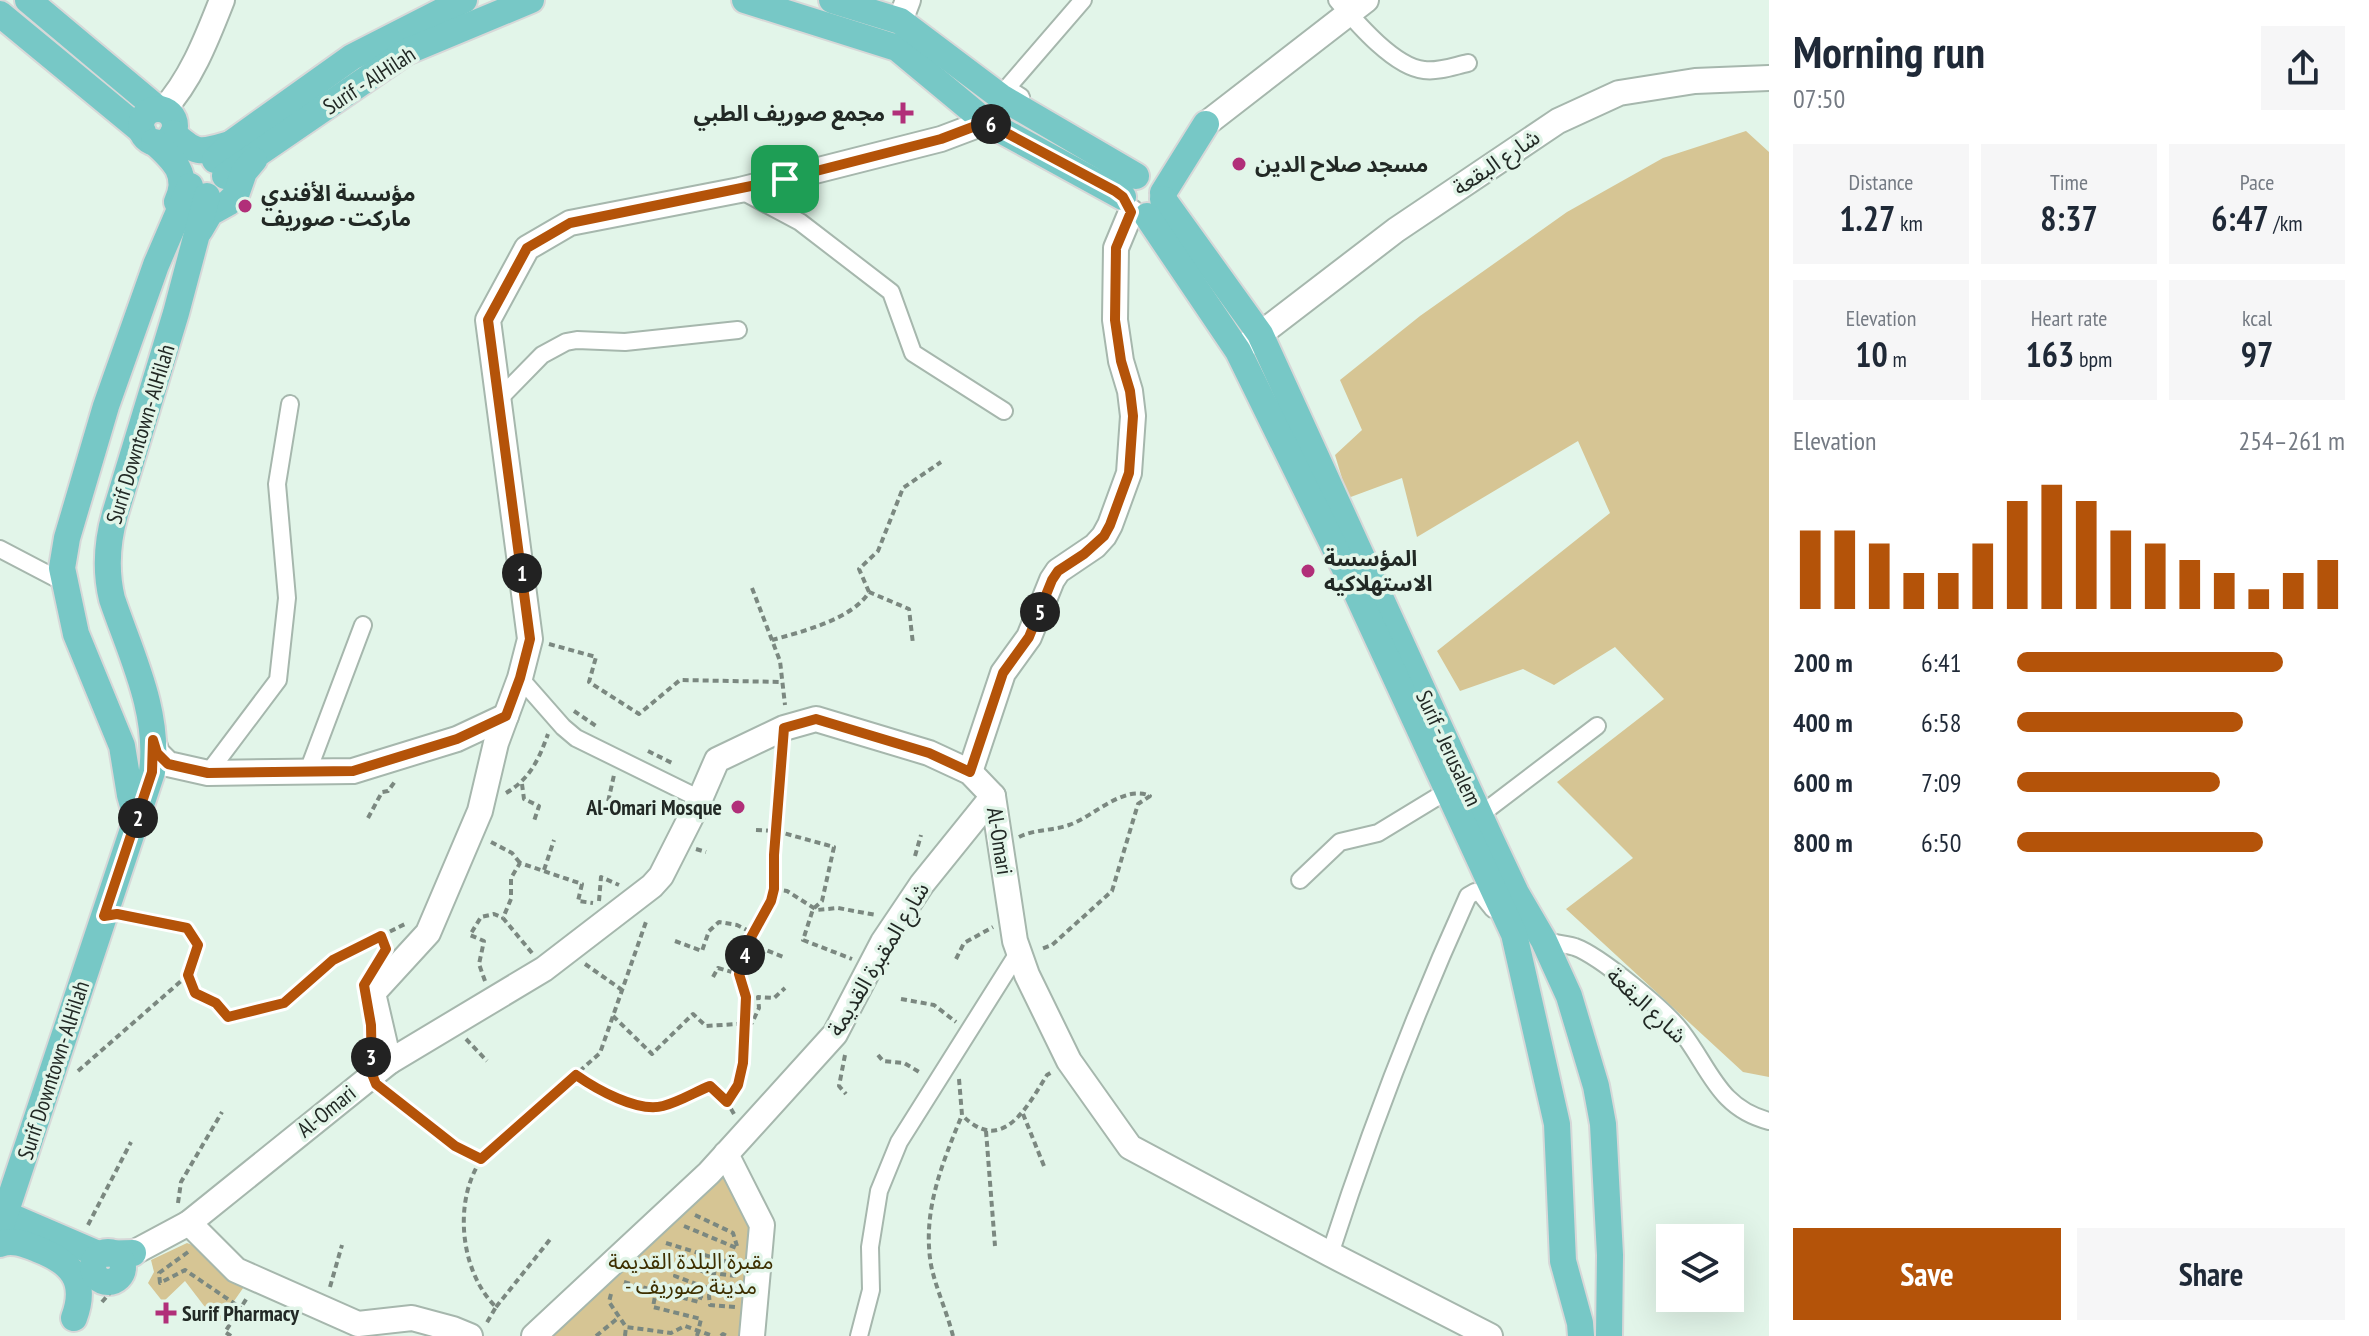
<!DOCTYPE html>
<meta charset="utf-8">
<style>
body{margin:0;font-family:"PT Sans Narrow","Noto Sans Arabic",sans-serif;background:#f6f6f7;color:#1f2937;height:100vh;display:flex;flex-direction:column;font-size:30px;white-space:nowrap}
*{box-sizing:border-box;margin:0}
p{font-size:26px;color:#747a83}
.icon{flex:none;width:44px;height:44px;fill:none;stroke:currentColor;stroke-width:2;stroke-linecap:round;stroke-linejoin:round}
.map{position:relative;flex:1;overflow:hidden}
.side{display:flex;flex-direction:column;background:#fff;width:600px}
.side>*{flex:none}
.buttons{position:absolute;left:1656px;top:1224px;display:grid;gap:16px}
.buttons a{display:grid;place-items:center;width:88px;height:88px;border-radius:0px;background:#fff;box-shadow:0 8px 32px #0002;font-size:40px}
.pin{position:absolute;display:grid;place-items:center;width:68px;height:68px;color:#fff;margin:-34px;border-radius:16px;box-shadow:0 4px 12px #0006}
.km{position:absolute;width:40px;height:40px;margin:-20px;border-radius:50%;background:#222;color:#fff;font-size:22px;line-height:40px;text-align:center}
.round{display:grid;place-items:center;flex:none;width:84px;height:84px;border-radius:0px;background:#f6f6f7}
.headline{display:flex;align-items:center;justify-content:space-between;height:136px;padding:0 24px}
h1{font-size:44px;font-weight:700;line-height:60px}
.figures{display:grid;grid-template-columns:repeat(3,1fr);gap:12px;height:136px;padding:8px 24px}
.figures div{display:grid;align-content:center;border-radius:0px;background:#f6f6f7;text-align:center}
.figures b{font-size:34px;font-weight:700}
.figures small{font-size:22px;font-weight:400}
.figures p{font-size:22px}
.chart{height:224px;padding:16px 24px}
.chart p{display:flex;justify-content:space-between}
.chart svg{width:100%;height:144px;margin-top:8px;stroke:#b45309;stroke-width:6}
.primary-button{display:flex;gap:16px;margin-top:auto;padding:16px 24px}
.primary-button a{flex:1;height:92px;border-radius:0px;background:#b45309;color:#fff;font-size:32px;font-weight:700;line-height:92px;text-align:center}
.primary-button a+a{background:#f6f6f7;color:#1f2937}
ul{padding:0 24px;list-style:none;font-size:26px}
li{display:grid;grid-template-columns:128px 96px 1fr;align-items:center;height:60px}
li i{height:20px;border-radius:10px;background:#b45309}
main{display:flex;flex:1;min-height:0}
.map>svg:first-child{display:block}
.green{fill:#d6c594}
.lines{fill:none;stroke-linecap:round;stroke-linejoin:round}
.street-casing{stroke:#a6b7ad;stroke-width:20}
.secondary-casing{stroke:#a6b7ad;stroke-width:28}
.primary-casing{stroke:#d7d8d8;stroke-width:30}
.path{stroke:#7b8880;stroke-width:4;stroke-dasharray:6 4;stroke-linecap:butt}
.street{stroke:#fff;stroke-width:16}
.secondary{stroke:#fff;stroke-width:24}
.primary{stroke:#77c8c6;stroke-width:26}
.route-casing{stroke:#fff;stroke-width:16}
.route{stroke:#b45309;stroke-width:10}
.poi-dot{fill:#b12f79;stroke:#e2f5e9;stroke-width:3}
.labels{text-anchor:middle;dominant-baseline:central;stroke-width:7;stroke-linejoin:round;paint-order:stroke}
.street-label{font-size:22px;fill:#222925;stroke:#e2f5e9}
.poi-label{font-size:22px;font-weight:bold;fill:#222925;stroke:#e2f5e9;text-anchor:start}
.park-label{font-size:22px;fill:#3d2f00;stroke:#e2f5e9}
</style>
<main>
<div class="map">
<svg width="1769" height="1336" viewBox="0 0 1769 1336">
<rect width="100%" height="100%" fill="#e2f5e9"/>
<g class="green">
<path d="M 1746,131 L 1769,152 L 1769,1077 L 1743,1072 L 1566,909 L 1633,858 L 1557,782 L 1664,699 L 1615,647 L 1554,685 L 1523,669 L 1460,691 L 1437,651 L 1610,513 L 1578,441 L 1417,537 L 1402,478 L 1348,498 L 1335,455 L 1362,430 L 1340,380 L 1420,316 L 1567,212 L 1663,158 Z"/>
<path d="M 718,1154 L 756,1225 L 744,1336 L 554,1336 Z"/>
<path d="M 187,1243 L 203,1249 L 248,1281 L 218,1324 L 185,1281 L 163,1302 L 148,1283 L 154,1272 L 151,1260 Z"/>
</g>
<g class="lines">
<defs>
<g id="street">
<path d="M 1337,0 C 1356,22 1394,67 1424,70 C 1438,72 1454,66 1468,63"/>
<path d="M 1021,97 L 1007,88 L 1083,0"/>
<path d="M 740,190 L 800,222 L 891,292 L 913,353 L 1004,411"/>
<path d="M 500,398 L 542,355 L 566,342 L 577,340 L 625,342 L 738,330"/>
<path d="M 0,549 L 63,582"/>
<path d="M 520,678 L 563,727 L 576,738 L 700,799"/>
<path d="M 308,771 L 363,625"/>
<path d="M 208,773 L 278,680 L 287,598 L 277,484 L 290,404"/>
<path d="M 1480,815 L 1597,726"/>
<path d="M 1300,880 L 1340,842 L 1378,833 L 1447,791"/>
<path d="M 1544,941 C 1554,943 1565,944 1575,947 C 1600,956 1665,1010 1681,1031 C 1710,1068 1718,1108 1769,1121"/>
<path d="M 1330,1254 C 1370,1130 1414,1015 1468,896 L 1475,892 L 1481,894 L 1493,909"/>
<path d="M 859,1336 L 871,1290 L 870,1247 L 879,1191 L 899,1142 L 1018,953"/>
</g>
<g id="secondary">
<path d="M 900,21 L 908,0"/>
<path d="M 163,110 C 191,80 207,38 222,0"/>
<path d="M 1206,124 L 1366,0"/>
<path d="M 1246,345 L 1396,230 L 1558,121 L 1619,93 L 1695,81 L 1769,78"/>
<path d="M 153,740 L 157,753 L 168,764 L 208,773 L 353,771 L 457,739 L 506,716"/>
<path d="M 970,772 L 1003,673 L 1029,637 L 1052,580 L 1058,571 L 1095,546 L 1104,536 L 1110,525 L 1129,473 L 1133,416 L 1130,391 L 1121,361 L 1115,320 L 1116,248 L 1131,212"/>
<path d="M 389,1062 L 373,993 L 428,933 L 480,811 L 496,743 L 520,678 L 530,639 L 488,320 L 527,248 L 570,223 L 740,190 L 941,139 L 986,122"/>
<path d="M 726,1154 L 762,1225 L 752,1336"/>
<path d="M 189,1223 L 236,1270 L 358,1324 L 412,1318 L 453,1329 L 470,1336"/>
<path d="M 133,1253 L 189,1223 L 389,1062 L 544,969 L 652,886 L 661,876 L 700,799 L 717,760 L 784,728 L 816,719 L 929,753 L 970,772 L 993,796 L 1015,941 L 1027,975 L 1069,1061 L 1130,1147 L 1330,1254 L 1490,1336"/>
<path d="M 534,1336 L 709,1173 L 835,1034 L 883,942 L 922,884 L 993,796"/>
</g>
<g id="primary">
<path d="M 28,0 L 158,109"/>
<path d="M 745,0 L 897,48 L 986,122 L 1123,197"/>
<path d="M 832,0 L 900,21 L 1001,97 L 1136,176"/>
<path d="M 0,14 L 143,132"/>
<circle cx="158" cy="126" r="17"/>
<path d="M 173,133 C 197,155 200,153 230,144"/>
<path d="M 154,142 C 174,160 190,175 177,202"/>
<path d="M 215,160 L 233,142 L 352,57 L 464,0"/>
<path d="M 225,176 L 406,52 L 531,0"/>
<path d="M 1163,193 L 1206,124"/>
<path d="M 1163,199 L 1260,334 L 1491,840 L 1516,893 L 1544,941 L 1569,996 L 1596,1086 L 1603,1124 L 1610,1255 L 1609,1336"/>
<path d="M 1147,216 L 1238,351 L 1353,585 L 1514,934 L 1557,1124 L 1563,1261 L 1580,1323 L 1581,1336"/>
<path d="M 200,230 L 210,213 L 228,203 L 236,195 L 244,172 L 254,160"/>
<path d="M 137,820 L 130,795 L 122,746 L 76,634 L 62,568 L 67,538 L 106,406 L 156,265 L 190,186"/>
<path d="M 5,1214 L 98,1254 L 133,1253"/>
<path d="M 0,1229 L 152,772 C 160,712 131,655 112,599 C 105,570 107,542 115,514 L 176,313 L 207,196"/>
<path d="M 0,1244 C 12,1239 25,1244 37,1249 C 71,1262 88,1280 74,1318"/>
<circle cx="108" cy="1267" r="15"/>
</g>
</defs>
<use href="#street" class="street-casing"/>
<use href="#secondary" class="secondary-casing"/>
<use href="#primary" class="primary-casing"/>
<g class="path">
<path d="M 752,588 L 780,661 L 785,705"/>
<path d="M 869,592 L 859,569 L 878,551 L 903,488 L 941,462"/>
<path d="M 772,640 C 801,632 853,619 869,592 L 909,609 L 913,644"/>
<path d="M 549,644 L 596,657 L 589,682 L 639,714 L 680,680 L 782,682"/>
<path d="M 574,711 L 596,726"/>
<path d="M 648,751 L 672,763"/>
<path d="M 522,784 L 524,799 L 539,806 L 534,821"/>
<path d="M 506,793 C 530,779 539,759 548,734"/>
<path d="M 606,811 L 614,775"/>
<path d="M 368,818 L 382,792 L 388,791 L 396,780"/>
<path d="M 756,830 L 776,831 L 834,847 L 822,901 L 813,909 L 803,940 L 852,959"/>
<path d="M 1019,837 C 1035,829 1052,831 1069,825 C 1093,817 1124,784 1150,796 L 1138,804 L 1112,891 L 1052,945 L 1041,949"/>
<path d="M 491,842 L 512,853 L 520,863"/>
<path d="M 696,849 L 706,852"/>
<path d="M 915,856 L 921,835"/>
<path d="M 544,870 L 554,840"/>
<path d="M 774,889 L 787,891 L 817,910 L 838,908 L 876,915"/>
<path d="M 599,901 L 601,877 L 619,885"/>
<path d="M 126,916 L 187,928 L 198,945 L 188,975 L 195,993 L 216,1003 L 228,1017 L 284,1003 L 333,960 L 381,936 L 385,950"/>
<path d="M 381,936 L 407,923"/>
<path d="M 675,941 L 702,951 L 709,931 L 719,922 L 737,925 L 753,933"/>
<path d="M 532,953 L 503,918 L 511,899 L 511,878 L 520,863 L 582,884 L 578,901 L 593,903"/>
<path d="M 956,959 L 964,943 L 993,927"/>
<path d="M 743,963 L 753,963 L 766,950 L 786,958"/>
<path d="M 585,964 L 622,990"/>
<path d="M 713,977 L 718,968 L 739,974"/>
<path d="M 485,981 L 479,964 L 484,941 L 470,935 L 481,917 L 494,914 L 503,918"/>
<path d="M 901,999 L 934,1005 L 956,1022"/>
<path d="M 613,1016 L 652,1054 L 693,1014 L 706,1026 L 752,1023 L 759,1008 L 758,997 L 774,998 L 785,988"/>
<path d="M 466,1039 L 487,1061"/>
<path d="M 845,1055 L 839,1086 L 846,1094"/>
<path d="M 878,1055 L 883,1061 L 904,1063 L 921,1073"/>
<path d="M 78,1071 L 188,975"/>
<path d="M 576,1075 C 597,1089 638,1113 663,1106 C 679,1102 695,1092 710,1086 L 727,1102"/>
<path d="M 959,1079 L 962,1115 C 1002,1156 1027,1107 1047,1075 L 1052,1072"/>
<path d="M 385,1091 L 455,1146 L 481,1159 L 600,1053 L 647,919"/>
<path d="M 734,1114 L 727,1102 L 738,1085 L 743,1063 L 746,997 L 739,974 L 749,941 L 771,901 L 774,889 L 774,855 L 782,753"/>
<path d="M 1023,1114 L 1044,1166"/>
<path d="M 986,1131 L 995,1246"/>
<path d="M 481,1160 C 453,1201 460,1272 496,1307 L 486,1324"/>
<path d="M 178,1203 L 181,1182 L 222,1112"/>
<path d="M 695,1215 L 733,1233 L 737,1246"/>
<path d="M 88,1225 L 131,1142"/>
<path d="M 684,1226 L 739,1249"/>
<path d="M 666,1243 L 737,1265"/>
<path d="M 188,1252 L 159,1273 L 160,1283 L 185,1270 L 241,1308"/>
<path d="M 736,1276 L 705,1272 L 680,1263 L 675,1276 L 704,1287 L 736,1291"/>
<path d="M 624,1282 L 656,1291"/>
<path d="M 330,1287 L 342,1245"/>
<path d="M 611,1294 L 609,1302 L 626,1327 L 671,1333 L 685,1326 L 713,1336"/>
<path d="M 102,1302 L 125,1275"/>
<path d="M 496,1307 L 552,1237"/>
<path d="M 231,1336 L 225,1332 L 247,1298"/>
<path d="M 596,1336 L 618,1318"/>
<path d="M 625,1336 L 626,1327"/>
<path d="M 697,1336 L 701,1319 L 653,1307 L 656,1291 L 699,1302 L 701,1296 L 709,1296 L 710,1305 L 735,1307"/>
<path d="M 721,1336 L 723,1334 L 727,1336"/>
<path d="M 953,1336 C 947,1312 936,1289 931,1265 C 922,1211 942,1164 962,1115"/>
</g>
<use href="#street" class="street"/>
<use href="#secondary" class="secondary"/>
<use href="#primary" class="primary"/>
</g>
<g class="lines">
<defs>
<path id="route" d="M 986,122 L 1115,191 L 1123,197 L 1131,212 L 1116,248 L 1115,320 L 1121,361 L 1130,391 L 1133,416 L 1129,473 L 1110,525 L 1104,536 L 1084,554 L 1058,571 L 1052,580 L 1029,637 L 1003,673 L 970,772 L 929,753 L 816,719 L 784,728 L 774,855 L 774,889 L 771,901 L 749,941 L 739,974 L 746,997 L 743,1063 L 738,1085 L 727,1102 L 710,1086 C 695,1092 679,1102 663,1106 C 638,1113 596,1089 576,1075 L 481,1159 L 455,1146 L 376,1084 L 372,1074 L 371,1025 L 364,985 L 386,949 L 381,936 L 333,960 L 284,1003 L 228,1017 L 216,1003 L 195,993 L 188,975 L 198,945 L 187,928 L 117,914 L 104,916 L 152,772 L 153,740 L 157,753 L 168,764 L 208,773 L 353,771 L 457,739 L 506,716 L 520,678 L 530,639 L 488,320 L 527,248 L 570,223 L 785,179 L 941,139 Z"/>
</defs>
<use href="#route" class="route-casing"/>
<use href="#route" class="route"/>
</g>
<g class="poi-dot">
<path d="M899 101h8v8h8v8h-8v8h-8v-8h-8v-8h8z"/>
<circle cx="1239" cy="164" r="8"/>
<circle cx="245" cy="206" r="8"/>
<circle cx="1308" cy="571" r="8"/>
<circle cx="738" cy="807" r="8"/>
<path d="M162 1301h8v8h8v8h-8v8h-8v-8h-8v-8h8z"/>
</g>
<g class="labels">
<g class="street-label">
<text transform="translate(369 80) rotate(-33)">Surif - AlHilah</text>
<text transform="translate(1496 162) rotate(-34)">شارع البقعة</text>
<text transform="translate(140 434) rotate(-73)">Surif Downtown- AlHilah</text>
<text transform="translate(1449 748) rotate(65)">Surif - Jerusalem</text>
<text transform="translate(1000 841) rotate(81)">Al-Omari</text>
<text transform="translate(878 959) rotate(-59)">شارع المقبرة القديمة</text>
<text transform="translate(1647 1005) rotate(43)">شارع البقعة</text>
<text transform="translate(53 1070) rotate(-72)">Surif Downtown- AlHilah</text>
<text transform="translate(326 1111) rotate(-39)">Al-Omari</text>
</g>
<g class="poi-label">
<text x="885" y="113" text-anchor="end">مجمع صوريف الطبي</text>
<text x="1255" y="164">مسجد صلاح الدين</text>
<text x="261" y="193">مؤسسة الأفندي<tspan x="261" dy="25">ماركت - صوريف</tspan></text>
<text x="1324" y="558">المؤسسة<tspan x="1324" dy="25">الاستهلاكيه</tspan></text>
<text x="722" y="807" text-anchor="end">Al-Omari Mosque</text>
<text x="182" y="1313">Surif Pharmacy</text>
</g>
<g class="park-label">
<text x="691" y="1261">مقبرة البلدة القديمة<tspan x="691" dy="25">- مدينة صوريف</tspan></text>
</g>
</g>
</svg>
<div class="buttons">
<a><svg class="icon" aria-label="layers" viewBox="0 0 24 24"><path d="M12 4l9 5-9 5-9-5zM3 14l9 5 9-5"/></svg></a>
</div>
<div class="pin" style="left:785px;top:179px;background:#1e9e55"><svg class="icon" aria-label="arrive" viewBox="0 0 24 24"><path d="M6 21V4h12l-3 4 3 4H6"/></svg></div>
<b class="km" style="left:522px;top:573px">1</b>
<b class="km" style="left:138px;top:818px">2</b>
<b class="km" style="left:371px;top:1057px">3</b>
<b class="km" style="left:745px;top:955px">4</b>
<b class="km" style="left:1040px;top:612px">5</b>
<b class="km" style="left:991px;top:124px">6</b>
</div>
<section class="side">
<div class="headline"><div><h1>Morning run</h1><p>07:50</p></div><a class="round"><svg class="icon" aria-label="share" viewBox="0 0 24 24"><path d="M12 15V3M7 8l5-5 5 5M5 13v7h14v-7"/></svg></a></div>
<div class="figures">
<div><p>Distance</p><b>1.27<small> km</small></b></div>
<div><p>Time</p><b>8:37</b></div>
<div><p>Pace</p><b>6:47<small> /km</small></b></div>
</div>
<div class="figures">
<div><p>Elevation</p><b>10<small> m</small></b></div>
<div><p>Heart rate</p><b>163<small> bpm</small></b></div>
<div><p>kcal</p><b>97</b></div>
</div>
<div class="chart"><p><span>Elevation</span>254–261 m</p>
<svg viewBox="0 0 160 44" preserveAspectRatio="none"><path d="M5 44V20M15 44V20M25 44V24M35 44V33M45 44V33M55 44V24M65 44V11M75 44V6M85 44V11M95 44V20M105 44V24M115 44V29M125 44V33M135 44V38M145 44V33M155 44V29"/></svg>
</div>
<ul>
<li><b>200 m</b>6:41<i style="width:81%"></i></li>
<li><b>400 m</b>6:58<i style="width:69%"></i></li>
<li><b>600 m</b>7:09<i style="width:62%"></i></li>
<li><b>800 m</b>6:50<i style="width:75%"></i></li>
</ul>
<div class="primary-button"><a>Save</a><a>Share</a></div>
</section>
</main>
